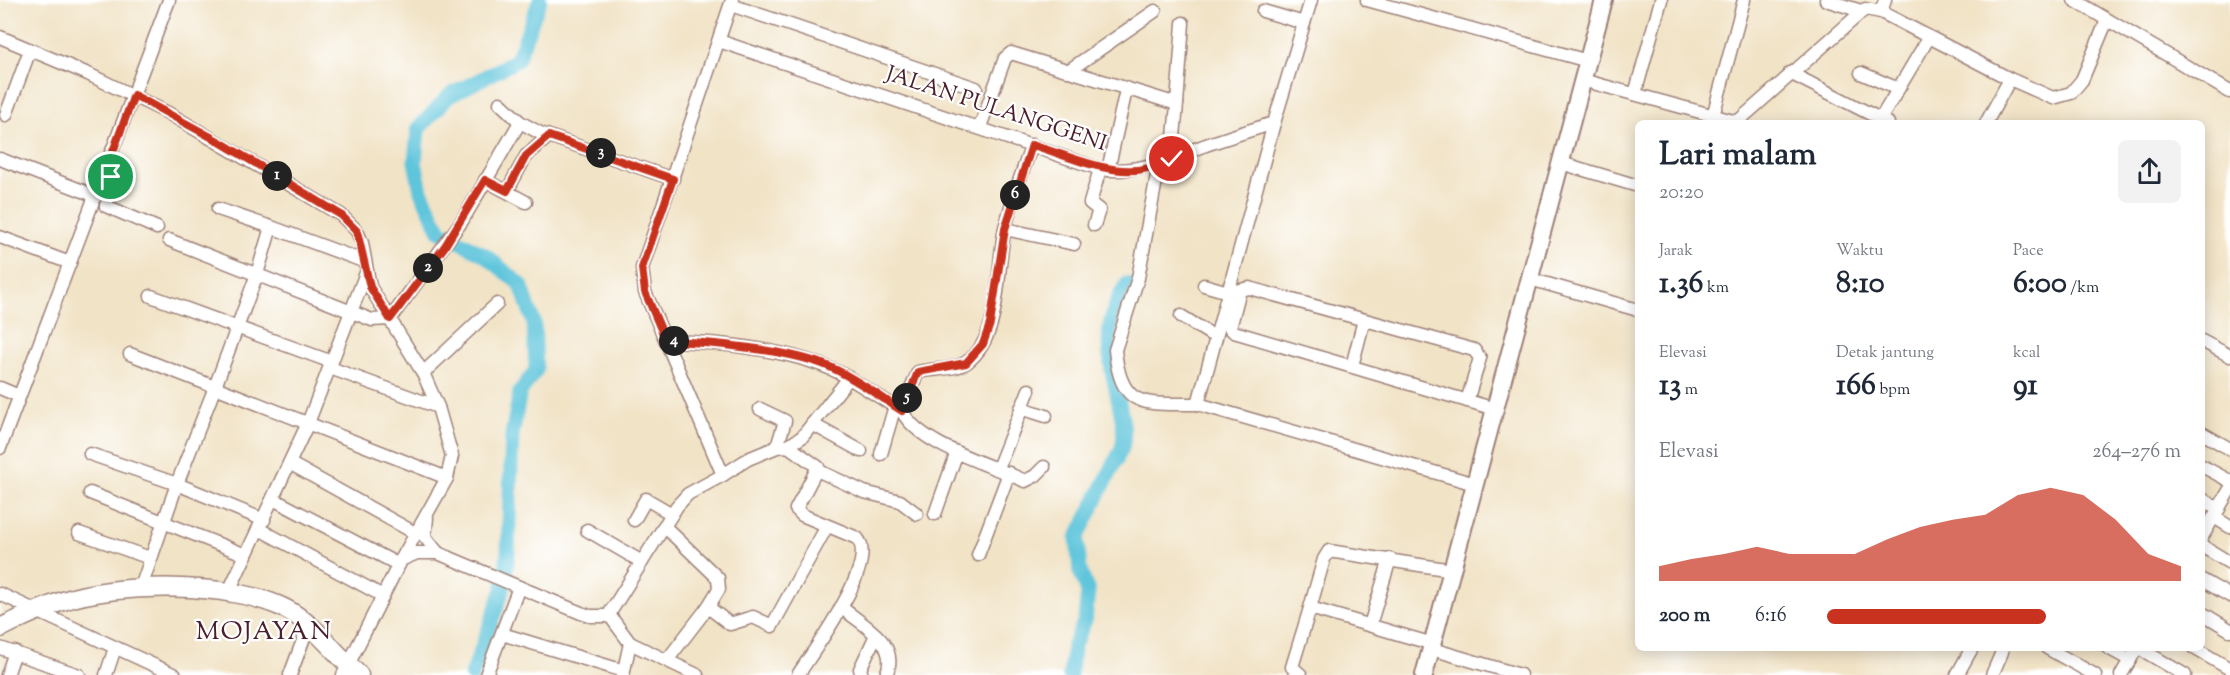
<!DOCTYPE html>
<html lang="id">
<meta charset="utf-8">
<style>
body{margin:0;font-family:"Sorts Mill Goudy",serif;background:#f2f2f3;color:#1f2937;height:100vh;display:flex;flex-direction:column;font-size:22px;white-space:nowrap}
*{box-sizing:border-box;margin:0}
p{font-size:20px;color:#747a83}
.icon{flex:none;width:33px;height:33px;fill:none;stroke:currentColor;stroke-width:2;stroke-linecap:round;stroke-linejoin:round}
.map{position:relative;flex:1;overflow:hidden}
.panel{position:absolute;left:1635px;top:120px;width:570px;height:531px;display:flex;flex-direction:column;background:#fff;border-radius:9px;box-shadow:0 3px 15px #0003}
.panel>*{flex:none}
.pin{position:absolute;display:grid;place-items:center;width:51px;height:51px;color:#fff;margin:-26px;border:3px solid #fff;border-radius:50%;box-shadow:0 2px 6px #0007}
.km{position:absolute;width:30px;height:30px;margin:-15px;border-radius:50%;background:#222;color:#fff;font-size:16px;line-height:30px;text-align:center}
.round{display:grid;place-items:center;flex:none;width:63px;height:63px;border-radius:9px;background:#f2f2f3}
.head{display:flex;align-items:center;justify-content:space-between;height:102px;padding:0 24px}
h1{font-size:33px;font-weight:700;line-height:45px}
.stats{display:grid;grid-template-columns:repeat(3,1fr);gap:9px;height:102px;padding:6px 24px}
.stats div{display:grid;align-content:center}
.stats b{font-size:30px;font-weight:700}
.stats small{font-size:16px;font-weight:400}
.stats p{font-size:16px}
.chart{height:168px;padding:12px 24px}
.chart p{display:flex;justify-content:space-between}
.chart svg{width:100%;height:108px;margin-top:6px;fill:#c8321e;opacity:.7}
ul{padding:0 24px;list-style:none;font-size:20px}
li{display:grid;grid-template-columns:96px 72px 1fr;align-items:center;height:45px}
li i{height:15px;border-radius:8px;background:#c8321e}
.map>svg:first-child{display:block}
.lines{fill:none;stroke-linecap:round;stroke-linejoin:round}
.river{stroke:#5ec5db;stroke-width:15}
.minor-casing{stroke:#9e8178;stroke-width:15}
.major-casing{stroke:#9e8178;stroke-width:20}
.highway-casing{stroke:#9e8178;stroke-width:21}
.minor{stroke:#fff;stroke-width:12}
.major{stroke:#fff;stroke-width:16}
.highway{stroke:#fff;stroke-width:18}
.route-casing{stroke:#fff;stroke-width:12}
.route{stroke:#c8321e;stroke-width:8}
.labels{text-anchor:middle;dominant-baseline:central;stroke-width:4.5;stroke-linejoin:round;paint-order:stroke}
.street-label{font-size:22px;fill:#4a1f2b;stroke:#fff}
.quarter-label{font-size:26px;letter-spacing:1.5px;fill:#4a1f2b;stroke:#fff}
</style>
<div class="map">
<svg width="2230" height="675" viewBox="0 0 2230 675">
<rect width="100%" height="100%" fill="#fff"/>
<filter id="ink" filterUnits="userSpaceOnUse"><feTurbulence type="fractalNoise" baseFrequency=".0167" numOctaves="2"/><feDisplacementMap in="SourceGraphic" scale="12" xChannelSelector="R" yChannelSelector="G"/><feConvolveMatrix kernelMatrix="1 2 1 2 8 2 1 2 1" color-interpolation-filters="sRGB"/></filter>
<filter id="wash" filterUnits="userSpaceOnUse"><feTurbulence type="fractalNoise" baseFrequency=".008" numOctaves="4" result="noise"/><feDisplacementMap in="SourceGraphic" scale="24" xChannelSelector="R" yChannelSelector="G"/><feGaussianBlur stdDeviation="1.35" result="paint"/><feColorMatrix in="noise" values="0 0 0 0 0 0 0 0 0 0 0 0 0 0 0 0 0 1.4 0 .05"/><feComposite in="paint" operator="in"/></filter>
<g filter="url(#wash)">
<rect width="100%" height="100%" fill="#f1e3c6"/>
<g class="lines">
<g class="river">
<path d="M 472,675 L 503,589 L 508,554 L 512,435 L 520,392 L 536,370 L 534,323 L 521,285 L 485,255 L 440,231 L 421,191 L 415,162 L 418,129 L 449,96 L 517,60 L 540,0"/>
<path d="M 1070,675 L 1074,645 L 1085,620 L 1088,592 L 1080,571 L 1077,538 L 1122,448 C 1126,432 1122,419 1119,403 C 1109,359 1100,323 1127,284"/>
</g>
</g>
</g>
<g filter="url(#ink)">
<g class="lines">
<defs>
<g id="minor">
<path d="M 1367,0 L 1588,61"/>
<path d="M 1826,0 L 1861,11"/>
<path d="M 2074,0 L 2230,92"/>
<path d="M 731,5 L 976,88"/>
<path d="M 1263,11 L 1304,23"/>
<path d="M 1881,12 L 1885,0"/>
<path d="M 0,37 L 88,74 L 168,113 L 341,215 L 357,231 L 362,243 L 370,287 L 423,373 L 438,407 L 452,456 L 447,478 L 401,560 L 343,675"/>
<path d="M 719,41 L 1100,169 C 1139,174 1169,159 1203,146 C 1227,138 1250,130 1274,123 L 1311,0"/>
<path d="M 1068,71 L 1155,11"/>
<path d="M 1790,73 L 1888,123"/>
<path d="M 1861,73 L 1898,89"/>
<path d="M 1582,80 L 1737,122"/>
<path d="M 1635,94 L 1661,0"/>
<path d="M 500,103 L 520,122 L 540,133 L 673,179"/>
<path d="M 1177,104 L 1183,23"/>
<path d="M 6,115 L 30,50"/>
<path d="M 1713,116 L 1744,0"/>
<path d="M 1274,123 L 1198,404 L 1475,484"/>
<path d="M 1736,123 L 1865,9 L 1881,12 L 2010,79 L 2053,98 L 2071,93 L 2082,80 L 2107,20"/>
<path d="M 1878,123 L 1928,39"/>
<path d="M 1986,123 L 2010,79"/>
<path d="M 980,127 L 1005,58 L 1011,53 L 1177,104 L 1172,159"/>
<path d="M 0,159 L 96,196"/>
<path d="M 1561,163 L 1638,186"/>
<path d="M 1159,164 L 1138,278 L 1115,350 C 1121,412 1147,403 1198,404"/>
<path d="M 1108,170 L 1126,90"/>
<path d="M 105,173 L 112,178 L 106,206 L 157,228"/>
<path d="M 485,180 L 526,202"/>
<path d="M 507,191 L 526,156 L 549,136"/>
<path d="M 218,209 L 271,227"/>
<path d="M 1094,225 L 1099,210 L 1090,203 L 1100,169"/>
<path d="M 1005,229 L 1074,244"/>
<path d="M 0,237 L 70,263"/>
<path d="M 169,240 L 372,320 L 390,319 L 462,221 L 520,122"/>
<path d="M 1530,279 L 1638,310"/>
<path d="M 1204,285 L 1228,292"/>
<path d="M 151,296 L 332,362"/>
<path d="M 1181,316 L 1215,337"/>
<path d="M 666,341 C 720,342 802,350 849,378"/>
<path d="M 2202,341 L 2230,356"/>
<path d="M 130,354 L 215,387 L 257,274 L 271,227 L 363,261"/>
<path d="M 1352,366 L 1364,320"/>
<path d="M 330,368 L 438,407"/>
<path d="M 423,373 L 497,304"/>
<path d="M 0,388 L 19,396"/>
<path d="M 1467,401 L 1480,358 L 1474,350 L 1249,288 L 1240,290 L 1230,328 L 1234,332 C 1321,357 1408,384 1495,409"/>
<path d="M 1021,408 L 1046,416"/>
<path d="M 760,409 L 785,421 L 777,447"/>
<path d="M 902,411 C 920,446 990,464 1025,481 L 1035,476 L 1044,467"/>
<path d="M 812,424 L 861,451"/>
<path d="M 2202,433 L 2230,449"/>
<path d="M 788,446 L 818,467 L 796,509 L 802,515 L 857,538 C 880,562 813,651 798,675"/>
<path d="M 0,448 L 169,0"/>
<path d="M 90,454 L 177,484 L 264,520"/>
<path d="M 881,454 L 895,406"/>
<path d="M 291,464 L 415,533"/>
<path d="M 2202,466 L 2230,481"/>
<path d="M 998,468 L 1029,390"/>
<path d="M 817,470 L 864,492 L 900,501 L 917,514"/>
<path d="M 723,475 L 748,459 L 777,447 L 788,446 L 802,437 L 849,378 L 902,411 L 918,372 C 933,368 954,371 967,362 C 1003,336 996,267 1005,228 C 1012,200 1022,172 1032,145"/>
<path d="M 90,493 L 246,555"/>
<path d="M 273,499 L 399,565"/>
<path d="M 2202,499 L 2219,509"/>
<path d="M 935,514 L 957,452"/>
<path d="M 2214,517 L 2230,527"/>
<path d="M 427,518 L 425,537 L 438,553"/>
<path d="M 634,520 L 646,499 L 672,514"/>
<path d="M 664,526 L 718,578 L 719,589 L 708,607"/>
<path d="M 259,529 L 383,596"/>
<path d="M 587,530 L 642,562"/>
<path d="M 79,533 L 150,558"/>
<path d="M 2202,537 L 2230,489"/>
<path d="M 2202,546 L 2230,563"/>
<path d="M 978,555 L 1009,473"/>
<path d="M 401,560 L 417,553 L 438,553 L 581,613 L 590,616 L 610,616"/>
<path d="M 2202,580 L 2230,596"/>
<path d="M 140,590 L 177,484 L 215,387 L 447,478"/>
<path d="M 229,591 L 308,423 L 366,273"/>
<path d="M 0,594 L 175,675"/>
<path d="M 841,607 C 862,625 901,643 886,675"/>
<path d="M 2202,613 L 2230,630"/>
<path d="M 1370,625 L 1390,559"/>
<path d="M 502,634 L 624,671"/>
<path d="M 630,643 L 697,675"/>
<path d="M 1433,644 L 1310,608 L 1324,559 L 1329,551 L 1452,570"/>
<path d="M 0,648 L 79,675"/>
<path d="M 2047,648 L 2095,675"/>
<path d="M 2108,648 L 2130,660"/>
<path d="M 2139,648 L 2185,675"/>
<path d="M 2194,648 L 2230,669"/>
<path d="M 1432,649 L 1520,675"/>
<path d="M 668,659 L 708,607 L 730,624 L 753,617 L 772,626 L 827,526"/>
<path d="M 7,675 L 15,652"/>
<path d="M 106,675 L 115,648"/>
<path d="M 290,675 L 308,627"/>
<path d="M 486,675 L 519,587"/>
<path d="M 623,675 L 630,643 L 610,616 L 611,611 L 677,506 L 688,494 L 723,475 L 645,292 L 642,268 L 732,0"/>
<path d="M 862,675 L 860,669 L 876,635"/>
<path d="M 1301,675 L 1292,667 L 1310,608"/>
<path d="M 1957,675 L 1972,648"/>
<path d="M 1992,675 L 2002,652 L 2000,648"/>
<path d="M 2121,675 L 2137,648"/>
</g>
<path id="major" d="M 1424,675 L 1604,0"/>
<path id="highway" d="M 0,628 C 21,618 41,608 63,601 C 119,582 231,582 284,608 C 313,622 335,654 359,675"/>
</defs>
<use href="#minor" class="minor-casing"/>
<use href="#major" class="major-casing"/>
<use href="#highway" class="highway-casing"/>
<use href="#minor" class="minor"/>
<use href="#major" class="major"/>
<use href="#highway" class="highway"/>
</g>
</g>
<g class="lines" filter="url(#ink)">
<defs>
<path id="route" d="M 111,177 L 105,173 L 134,95 L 220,142 L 341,215 L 357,231 L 370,287 L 390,319 L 445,246 L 485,180 L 507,191 L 526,156 L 549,136 L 673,179 L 642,268 L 645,292 L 666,341 C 710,342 791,350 830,367 C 855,378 879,396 902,411 L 918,372 L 966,363 L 983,344 L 990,324 L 1005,229 L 1032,145 C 1078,158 1124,186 1172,159"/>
</defs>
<use href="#route" class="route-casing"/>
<use href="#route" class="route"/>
</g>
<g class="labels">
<g class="street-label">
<text transform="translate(996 110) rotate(18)">JALAN PULANGGENI</text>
</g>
<g class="quarter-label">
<text x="264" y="632">MOJAYAN</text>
</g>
</g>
</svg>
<div class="pin" style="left:111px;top:177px;background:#1e9e55"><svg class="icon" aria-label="arrive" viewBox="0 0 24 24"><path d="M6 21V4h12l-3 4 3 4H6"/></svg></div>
<div class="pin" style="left:1172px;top:159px;background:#d93025"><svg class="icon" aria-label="check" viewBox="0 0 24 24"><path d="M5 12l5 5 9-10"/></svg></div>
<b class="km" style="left:277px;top:176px">1</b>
<b class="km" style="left:428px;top:268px">2</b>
<b class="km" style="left:601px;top:153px">3</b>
<b class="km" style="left:674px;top:341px">4</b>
<b class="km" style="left:907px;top:398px">5</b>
<b class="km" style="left:1015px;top:195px">6</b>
<section class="panel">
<div class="head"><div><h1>Lari malam</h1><p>20:20</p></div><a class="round"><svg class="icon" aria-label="share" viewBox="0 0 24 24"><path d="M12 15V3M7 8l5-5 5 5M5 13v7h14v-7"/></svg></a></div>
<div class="stats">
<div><p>Jarak</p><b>1.36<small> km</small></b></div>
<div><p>Waktu</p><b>8:10</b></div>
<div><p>Pace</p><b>6:00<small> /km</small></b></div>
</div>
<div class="stats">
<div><p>Elevasi</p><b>13<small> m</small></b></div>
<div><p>Detak jantung</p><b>166<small> bpm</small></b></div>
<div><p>kcal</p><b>91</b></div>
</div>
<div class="chart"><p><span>Elevasi</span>264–276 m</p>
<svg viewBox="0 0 160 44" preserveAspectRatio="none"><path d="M0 44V38L10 35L20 33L30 30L40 33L50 33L60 33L70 27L80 22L90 19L100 17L110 9L120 6L130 9L140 19L150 33L160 38V44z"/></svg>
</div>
<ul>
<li><b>200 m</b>6:16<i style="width:62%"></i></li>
</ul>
</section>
</div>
